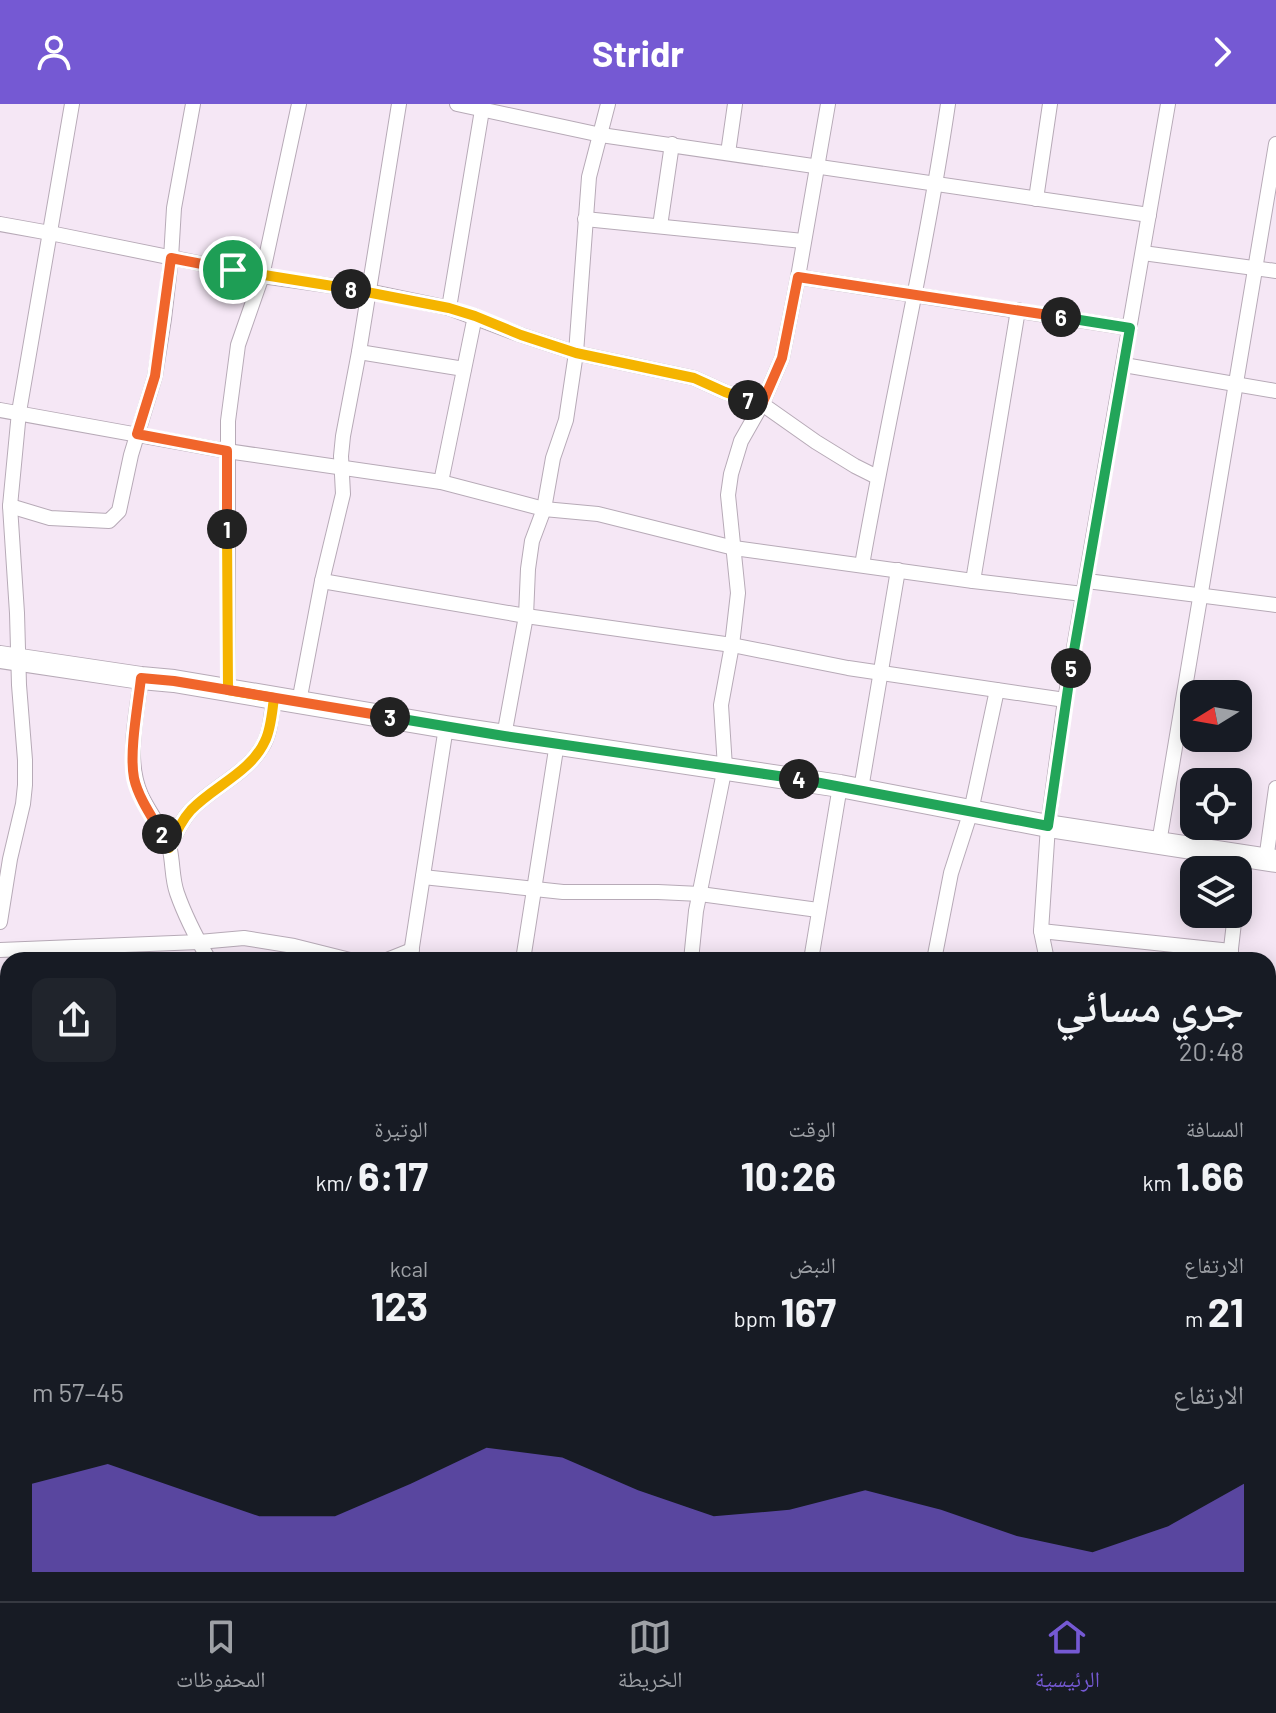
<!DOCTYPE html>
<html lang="ar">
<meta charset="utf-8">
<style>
body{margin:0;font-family:Barlow,"Noto Naskh Arabic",sans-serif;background:#20242c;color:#f1f3f6;direction:rtl;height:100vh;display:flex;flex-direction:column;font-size:30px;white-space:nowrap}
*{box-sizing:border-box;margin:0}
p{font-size:26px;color:#9ea1a6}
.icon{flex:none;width:44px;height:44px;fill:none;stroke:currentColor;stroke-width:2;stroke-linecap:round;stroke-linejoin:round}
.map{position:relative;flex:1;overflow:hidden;direction:ltr}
.panel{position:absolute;left:0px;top:848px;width:1276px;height:650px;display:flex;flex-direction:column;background:#171b24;border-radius:24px 24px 0 0;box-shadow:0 4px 20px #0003;direction:rtl}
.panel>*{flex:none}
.needle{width:52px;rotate:259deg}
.tools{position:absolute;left:1180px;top:576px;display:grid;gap:16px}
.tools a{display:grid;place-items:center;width:72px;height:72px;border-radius:16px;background:#171b24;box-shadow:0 4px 20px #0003;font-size:40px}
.pin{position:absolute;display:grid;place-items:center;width:68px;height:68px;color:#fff;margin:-34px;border:4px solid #fff;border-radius:50%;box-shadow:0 2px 8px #0007}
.km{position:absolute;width:40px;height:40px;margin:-20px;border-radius:50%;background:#222;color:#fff;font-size:22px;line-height:40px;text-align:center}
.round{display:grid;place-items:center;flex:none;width:84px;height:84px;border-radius:16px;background:#20242c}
.head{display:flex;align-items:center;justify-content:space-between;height:136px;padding:0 32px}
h1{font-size:44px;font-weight:700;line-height:60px}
.figures{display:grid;grid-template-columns:repeat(3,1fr);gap:12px;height:136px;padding:8px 32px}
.figures div{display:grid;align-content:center}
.figures b{font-size:40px;font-weight:700}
.figures small{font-size:22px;font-weight:400}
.figures p{font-size:22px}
.chart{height:224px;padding:16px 32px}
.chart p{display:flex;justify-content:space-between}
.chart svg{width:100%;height:144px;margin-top:8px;fill:#7559d3;opacity:.7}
header{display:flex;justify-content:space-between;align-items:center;height:104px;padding:0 32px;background:#7559d3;color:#fff;font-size:36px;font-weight:700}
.dock{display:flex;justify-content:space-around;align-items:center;height:112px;border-top:2px solid #363941;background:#171b24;font-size:22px;color:#9ea1a6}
.dock a{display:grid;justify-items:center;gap:4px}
.dock .active{color:#7559d3}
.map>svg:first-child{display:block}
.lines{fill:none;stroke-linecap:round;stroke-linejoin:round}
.minor-casing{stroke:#b7aab7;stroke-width:16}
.secondary-casing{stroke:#b7aab7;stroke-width:24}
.minor{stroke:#fff;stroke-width:14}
.secondary{stroke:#fff;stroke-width:22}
.split-1-casing{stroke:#fff;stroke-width:16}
.split-2-casing{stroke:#fff;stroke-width:16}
.split-3-casing{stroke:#fff;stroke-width:16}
.split-4-casing{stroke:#fff;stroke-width:16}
.split-5-casing{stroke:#fff;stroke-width:16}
.split-6-casing{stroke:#fff;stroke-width:16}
.split-7-casing{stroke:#fff;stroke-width:16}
.split-8-casing{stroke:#fff;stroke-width:16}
.split-9-casing{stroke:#fff;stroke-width:16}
.split-1{stroke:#f0652b;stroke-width:10}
.split-2{stroke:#f5b400;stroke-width:10}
.split-3{stroke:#f0652b;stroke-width:10}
.split-4{stroke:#22a559;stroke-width:10}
.split-5{stroke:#22a559;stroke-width:10}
.split-6{stroke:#22a559;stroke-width:10}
.split-7{stroke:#f0652b;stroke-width:10}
.split-8{stroke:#f5b400;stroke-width:10}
.split-9{stroke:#f5b400;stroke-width:10}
</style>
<header><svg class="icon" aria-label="forward" viewBox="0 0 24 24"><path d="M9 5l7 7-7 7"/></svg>Stridr<svg class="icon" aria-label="person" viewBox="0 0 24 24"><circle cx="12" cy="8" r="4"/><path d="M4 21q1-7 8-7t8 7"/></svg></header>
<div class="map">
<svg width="1276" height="1497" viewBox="0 0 1276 1497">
<rect width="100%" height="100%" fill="#f5e7f5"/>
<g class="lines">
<defs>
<g id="minor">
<path d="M 457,0 L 601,31 L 1149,111"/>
<path d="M 728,49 L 735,0"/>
<path d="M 1036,95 L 1050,0"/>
<path d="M 585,115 L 803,137"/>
<path d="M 0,120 L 50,129 L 262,172 L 368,187 L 449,204 L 521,231 L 576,249 L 694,274 L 725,288 L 762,300 L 816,338 L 855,362 L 877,373"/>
<path d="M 660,122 L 672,40"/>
<path d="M 1143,149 L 1276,167"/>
<path d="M 798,173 L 1130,224"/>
<path d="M 449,204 L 483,0"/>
<path d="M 359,248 L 464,265"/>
<path d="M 1124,261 L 1276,287"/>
<path d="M 0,306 L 227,347 L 441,378 L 544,405 L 598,410 L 734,444 L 973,477 L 1083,490"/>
<path d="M 441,378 L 475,212"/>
<path d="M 10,402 L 50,414 L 109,417 L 119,407 L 131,351 L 155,272 L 164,215 L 171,154 L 174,104 L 193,0"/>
<path d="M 862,461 C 889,307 925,155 948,0"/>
<path d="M 322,477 L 526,512 L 732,541 L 848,564 L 1065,596"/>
<path d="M 973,477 L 1018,206"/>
<path d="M 1087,477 L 1276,501"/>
<path d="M 141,574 C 137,611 125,655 141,691 C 148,707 166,730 170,746 C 173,760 172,775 177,789 C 185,812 197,835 209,856"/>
<path d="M 228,586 L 228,317 L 238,241 L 262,172 L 299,0"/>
<path d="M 299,598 L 322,477 L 343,390 L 341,352 L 343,332 L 359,248 L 399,0"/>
<path d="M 504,632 L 526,512 L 528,465 L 532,437 L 544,405 L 553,354 L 566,316 L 576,249 L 589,73 L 608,0"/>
<path d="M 861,685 L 898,466"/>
<path d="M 1159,739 L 1276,40"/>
<path d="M 169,744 C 175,730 181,717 191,706 C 213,683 246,670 262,643 C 271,629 271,610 274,594"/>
<path d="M 1266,756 L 1276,684"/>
<path d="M 423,773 L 563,788 L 658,788 L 700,790 L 818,806"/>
<path d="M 1238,787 L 1242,752"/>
<path d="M 0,818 L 10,755 L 23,700 L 25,681 L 25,656 L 19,581 L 17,509 L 10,402 L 19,308 L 72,0"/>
<path d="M 1041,827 L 1231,847"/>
<path d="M 0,846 L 199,838 L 244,834 L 294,842 L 350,856"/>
<path d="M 1230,853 L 1235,810"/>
<path d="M 387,856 L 412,846"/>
<path d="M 410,856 L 446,623"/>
<path d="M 523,856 L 557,639"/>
<path d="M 691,856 L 696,807 L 725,663 L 721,601 L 732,541 L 738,489 L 728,391 L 731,370 L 741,337 L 762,300 L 782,254 L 798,173 L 828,0"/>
<path d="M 811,856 L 840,682"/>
<path d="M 934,856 L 951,769 L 971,707 L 997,586"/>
<path d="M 1047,856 L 1041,827 L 1048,722 L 1065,596 L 1168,0"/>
<path d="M 0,916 L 8,917"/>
<path d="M 1268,1052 L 1276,1053"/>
<path d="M 1268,1141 L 1276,1143"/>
<path d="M 0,1150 L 8,1144"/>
<path d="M 0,1282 L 8,1284"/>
<path d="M 1268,1340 L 1276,1294"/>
<path d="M 1268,1419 L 1276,1420"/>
<path d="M 1171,1490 L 1200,1497"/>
<path d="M 84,1497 L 85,1490"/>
<path d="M 197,1497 L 198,1490"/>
<path d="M 311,1497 L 313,1490"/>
<path d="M 525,1497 L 526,1490"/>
<path d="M 721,1497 L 722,1490"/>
<path d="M 837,1497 L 838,1490"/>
<path d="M 977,1497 L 978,1490"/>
<path d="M 1144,1497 L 1144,1490"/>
</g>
<path id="secondary" d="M 0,553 L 141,574 L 174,577 L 446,623 L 840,682 L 1048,722 L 1276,757"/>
</defs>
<use href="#minor" class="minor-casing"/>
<use href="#secondary" class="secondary-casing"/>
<use href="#minor" class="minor"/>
<use href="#secondary" class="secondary"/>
</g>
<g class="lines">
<defs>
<path id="split-1" d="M 227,425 L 227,347 L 137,330 L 155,272 L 171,154 L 233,166"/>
<path id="split-2" d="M 162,730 L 169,744 C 175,730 181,717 191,706 C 214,682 251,668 265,637 C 271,625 272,608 274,594 L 228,586 L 227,425"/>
<path id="split-3" d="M 162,730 C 152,713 138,693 134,674 C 129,648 138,601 141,574 L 174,577 L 390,613"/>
<path id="split-4" d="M 390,613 L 504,632 L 799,675"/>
<path id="split-5" d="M 799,675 L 1048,722 L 1071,564"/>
<path id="split-6" d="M 1061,213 L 1130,224 L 1071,564"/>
<path id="split-7" d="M 748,296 L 762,300 L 782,254 L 798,173 L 1061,213"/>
<path id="split-8" d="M 351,185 L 449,204 L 475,212 L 521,231 L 576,249 L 694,274 L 725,288 L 748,296"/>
<path id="split-9" d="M 233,166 L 351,185"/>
</defs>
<use href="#split-1" class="split-1-casing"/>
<use href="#split-2" class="split-2-casing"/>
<use href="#split-3" class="split-3-casing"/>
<use href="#split-4" class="split-4-casing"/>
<use href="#split-5" class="split-5-casing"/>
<use href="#split-6" class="split-6-casing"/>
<use href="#split-7" class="split-7-casing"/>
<use href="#split-8" class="split-8-casing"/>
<use href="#split-9" class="split-9-casing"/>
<use href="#split-1" class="split-1"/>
<use href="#split-2" class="split-2"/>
<use href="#split-3" class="split-3"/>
<use href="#split-4" class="split-4"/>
<use href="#split-5" class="split-5"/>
<use href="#split-6" class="split-6"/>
<use href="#split-7" class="split-7"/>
<use href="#split-8" class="split-8"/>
<use href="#split-9" class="split-9"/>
</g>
</svg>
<div class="tools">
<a><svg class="needle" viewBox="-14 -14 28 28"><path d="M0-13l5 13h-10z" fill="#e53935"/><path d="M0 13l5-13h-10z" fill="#9ea1a6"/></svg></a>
<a><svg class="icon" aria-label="locate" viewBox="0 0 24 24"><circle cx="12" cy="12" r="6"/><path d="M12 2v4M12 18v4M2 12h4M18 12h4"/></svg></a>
<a><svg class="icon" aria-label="layers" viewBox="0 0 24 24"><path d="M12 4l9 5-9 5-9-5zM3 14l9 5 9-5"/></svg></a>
</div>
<div class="pin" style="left:233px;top:166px;background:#1e9e55"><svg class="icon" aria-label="arrive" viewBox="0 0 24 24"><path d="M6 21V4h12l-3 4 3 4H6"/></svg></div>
<b class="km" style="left:227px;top:425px">1</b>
<b class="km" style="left:162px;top:730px">2</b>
<b class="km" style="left:390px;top:613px">3</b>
<b class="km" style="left:799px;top:675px">4</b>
<b class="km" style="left:1071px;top:564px">5</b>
<b class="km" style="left:1061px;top:213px">6</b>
<b class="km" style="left:748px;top:296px">7</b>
<b class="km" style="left:351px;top:185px">8</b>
<section class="panel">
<div class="head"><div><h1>جري مسائي</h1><p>20:48</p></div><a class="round"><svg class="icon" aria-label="share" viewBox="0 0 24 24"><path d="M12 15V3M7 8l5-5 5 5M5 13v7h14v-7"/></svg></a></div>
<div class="figures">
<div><p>المسافة</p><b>1.66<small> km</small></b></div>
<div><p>الوقت</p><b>10:26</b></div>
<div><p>الوتيرة</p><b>6:17<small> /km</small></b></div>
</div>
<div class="figures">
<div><p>الارتفاع</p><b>21<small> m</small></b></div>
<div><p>النبض</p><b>167<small> bpm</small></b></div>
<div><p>kcal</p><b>123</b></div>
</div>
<div class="chart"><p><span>الارتفاع</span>45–57 m</p>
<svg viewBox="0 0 160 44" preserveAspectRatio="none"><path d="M0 44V17L10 11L20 19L30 27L40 27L50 17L60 6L70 9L80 19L90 27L100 25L110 19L120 25L130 33L140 38L150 30L160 17V44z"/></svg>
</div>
</section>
</div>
<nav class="dock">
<a class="active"><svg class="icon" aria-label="home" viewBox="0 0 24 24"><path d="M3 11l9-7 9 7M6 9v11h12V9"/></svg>الرئيسية</a>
<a><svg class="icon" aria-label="map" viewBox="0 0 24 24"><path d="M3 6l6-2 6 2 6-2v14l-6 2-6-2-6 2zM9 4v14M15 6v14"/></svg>الخريطة</a>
<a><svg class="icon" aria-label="saved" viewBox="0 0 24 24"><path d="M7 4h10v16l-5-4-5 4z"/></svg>المحفوظات</a>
</nav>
